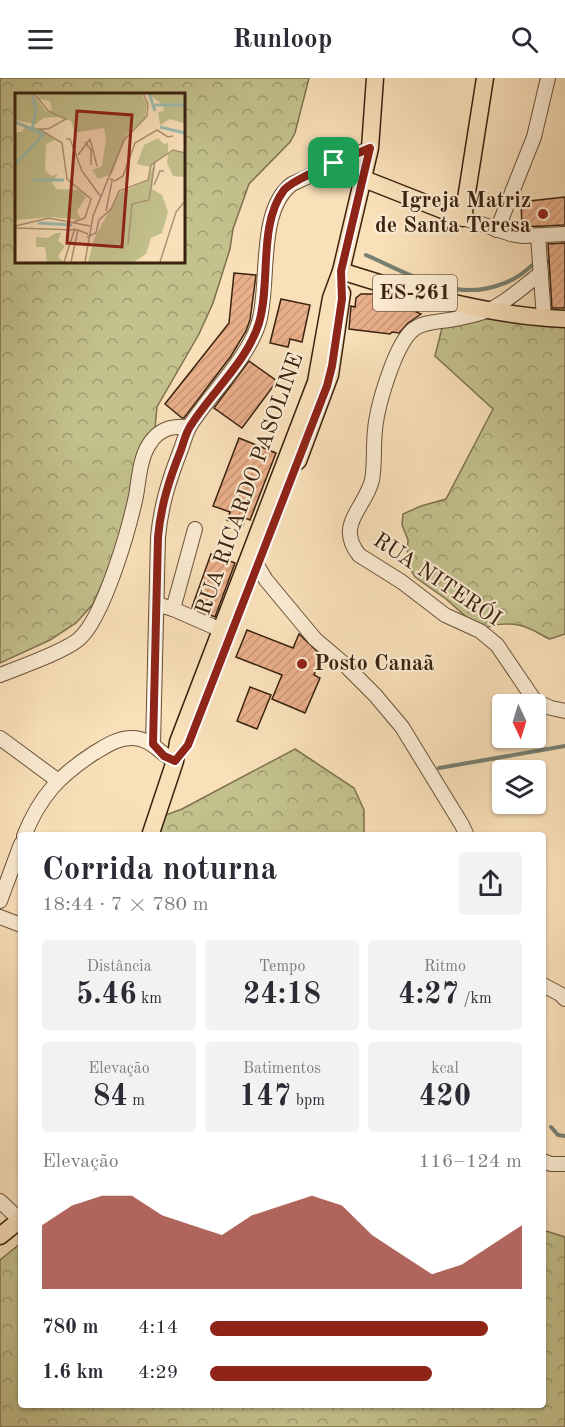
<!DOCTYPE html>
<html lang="pt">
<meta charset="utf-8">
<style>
body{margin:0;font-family:"Old Standard TT",serif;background:#f2f2f3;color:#2b2b33;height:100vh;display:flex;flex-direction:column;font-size:22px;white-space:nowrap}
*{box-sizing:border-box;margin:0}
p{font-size:20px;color:#7c7c81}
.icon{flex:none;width:33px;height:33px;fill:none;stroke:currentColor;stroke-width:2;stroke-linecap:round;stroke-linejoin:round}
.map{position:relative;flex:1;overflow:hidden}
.sheet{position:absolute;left:18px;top:754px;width:528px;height:576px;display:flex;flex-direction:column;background:#fff;border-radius:6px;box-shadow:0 2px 4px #0004}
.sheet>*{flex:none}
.needle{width:39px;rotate:176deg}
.fabs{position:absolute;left:492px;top:616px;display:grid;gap:12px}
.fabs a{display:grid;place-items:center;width:54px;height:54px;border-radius:6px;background:#fff;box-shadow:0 2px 4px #0004;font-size:30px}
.pin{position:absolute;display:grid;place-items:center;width:51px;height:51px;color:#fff;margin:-26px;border-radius:12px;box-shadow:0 3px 9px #0006}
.round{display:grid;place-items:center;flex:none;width:63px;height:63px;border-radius:6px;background:#f2f2f3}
.summary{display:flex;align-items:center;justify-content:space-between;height:102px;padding:0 24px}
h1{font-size:33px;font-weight:700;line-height:45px}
.stats{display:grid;grid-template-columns:repeat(3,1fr);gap:9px;height:102px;padding:6px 24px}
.stats div{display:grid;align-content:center;border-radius:6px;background:#f2f2f3;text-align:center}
.stats b{font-size:30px;font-weight:700}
.stats small{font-size:16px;font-weight:400}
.stats p{font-size:16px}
.chart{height:168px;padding:12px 24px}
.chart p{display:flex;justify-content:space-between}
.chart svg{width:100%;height:108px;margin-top:6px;fill:#8f2418;opacity:.7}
ul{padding:0 24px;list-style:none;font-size:20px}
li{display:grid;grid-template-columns:96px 72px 1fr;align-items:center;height:45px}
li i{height:15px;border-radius:8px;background:#8f2418}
header{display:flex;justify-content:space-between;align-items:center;height:78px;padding:0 24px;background:#fff;font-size:27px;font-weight:700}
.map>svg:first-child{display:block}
.forest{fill:url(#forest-crowns);stroke:#7e724e;stroke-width:1.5;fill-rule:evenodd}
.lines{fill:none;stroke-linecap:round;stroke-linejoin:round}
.stream{stroke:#767f71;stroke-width:4}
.building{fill:url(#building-hatch);stroke:#3a220f;stroke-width:1.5}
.minor-casing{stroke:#6a523a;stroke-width:16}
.major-casing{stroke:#3a220f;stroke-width:19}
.minor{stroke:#fbebd2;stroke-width:14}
.major{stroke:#f9e0b9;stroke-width:16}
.route-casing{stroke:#fff;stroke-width:12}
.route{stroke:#8f2418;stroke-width:8}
.poi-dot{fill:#8f2418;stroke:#fbebd2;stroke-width:2}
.labels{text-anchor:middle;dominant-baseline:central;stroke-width:4.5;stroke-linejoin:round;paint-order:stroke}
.shield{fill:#fbebd2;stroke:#745e4a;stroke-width:1.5}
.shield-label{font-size:21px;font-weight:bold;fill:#3a220f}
.poi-label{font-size:22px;font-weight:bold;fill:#3a220f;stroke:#fbebd2;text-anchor:end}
.street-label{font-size:22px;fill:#3a220f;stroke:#fbebd2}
.inset-river{fill:none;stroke:#9ebdb3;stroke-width:3}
.inset-road{fill:none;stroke:#ad9475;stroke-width:1.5}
.view{fill:#8f2418;fill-opacity:0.15;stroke:#8f2418;stroke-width:3}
.inset-edge{fill:none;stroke:#3a220f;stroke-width:3}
</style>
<header><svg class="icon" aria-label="menu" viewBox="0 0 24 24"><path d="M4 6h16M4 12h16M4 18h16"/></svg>Runloop<svg class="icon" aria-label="search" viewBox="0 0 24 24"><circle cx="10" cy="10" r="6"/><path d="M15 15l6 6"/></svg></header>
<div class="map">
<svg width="565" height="1349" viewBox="0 0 565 1349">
<defs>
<pattern id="forest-crowns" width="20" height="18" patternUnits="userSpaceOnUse" patternTransform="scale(1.5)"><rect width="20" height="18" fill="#c3c18c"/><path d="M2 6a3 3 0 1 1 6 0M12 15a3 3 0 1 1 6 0" fill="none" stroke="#9f9c71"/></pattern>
<pattern id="building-hatch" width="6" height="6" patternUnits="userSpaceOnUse" patternTransform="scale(1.5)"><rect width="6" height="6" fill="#e9af8a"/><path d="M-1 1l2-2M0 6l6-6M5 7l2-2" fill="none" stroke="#c99676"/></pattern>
</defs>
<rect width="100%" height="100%" fill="#f9e0b9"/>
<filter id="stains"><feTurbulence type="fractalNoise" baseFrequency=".00333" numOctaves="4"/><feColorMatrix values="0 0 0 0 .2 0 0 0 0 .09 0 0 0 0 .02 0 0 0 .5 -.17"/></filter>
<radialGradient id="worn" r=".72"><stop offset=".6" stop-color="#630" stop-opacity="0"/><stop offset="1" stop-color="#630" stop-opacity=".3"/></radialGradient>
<g class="forest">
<path d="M 0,0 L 309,0 L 295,55 L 290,64 L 249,106 L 233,151 L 230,171 L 213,225 L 199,256 L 157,329 L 154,360 L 122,460 L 93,526 L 76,545 L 50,562 L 0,585 ZM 16,16 L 183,16 L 183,183 L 16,183 Z"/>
<path d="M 483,240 L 565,248 L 565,556 L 550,561 C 542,558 536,553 528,550 C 514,544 494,545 481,552 L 446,521 L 415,499 L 407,485 L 408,462 L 402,447 L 403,436 L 421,428 L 446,421 L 493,331 L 435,278 L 443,246 Z"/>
<path d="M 295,671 L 354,710 L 364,732 L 364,757 L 155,758 L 163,738 L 182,731 Z"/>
<path d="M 543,1152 L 565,1159 L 565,1349 L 0,1349 L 0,1182 L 21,1165 L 21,1328 L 543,1328 Z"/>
</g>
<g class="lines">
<g class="stream">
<path d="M 366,177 C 407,195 453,224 499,207 C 506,205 514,201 520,197 C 533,188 534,181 552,184"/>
<path d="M 439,690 L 565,668"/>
<path d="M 551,1049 L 558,1057 L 565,1058"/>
</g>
</g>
<g class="building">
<path d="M 565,119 L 565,147 L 522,149 L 521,124 Z"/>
<path d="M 565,165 L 565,230 L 552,230 L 548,166 Z"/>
<path d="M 234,195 L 256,197 L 250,242 L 246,253 L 231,278 L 184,340 L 182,340 L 165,326 L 229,245 Z"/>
<path d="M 361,216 L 379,216 L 378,219 L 407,226 L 406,229 L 418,231 L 416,234 L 421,236 L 408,245 L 399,255 L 392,254 L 390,256 L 349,251 L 351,228 L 355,229 L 356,220 Z"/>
<path d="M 281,221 L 310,227 L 302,264 L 290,261 L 288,269 L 270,265 Z"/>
<path d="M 249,283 L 277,303 L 242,350 L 214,330 Z"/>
<path d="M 239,360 L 276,375 L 250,442 L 245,440 L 243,448 L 227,442 L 230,434 L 213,428 Z"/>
<path d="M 211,476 L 235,485 L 215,539 L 192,529 Z"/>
<path d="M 247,552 L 293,570 L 299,556 L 322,578 L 314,597 L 320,600 L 305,635 L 272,621 L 282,597 L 236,579 Z"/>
<path d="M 250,609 L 271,617 L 257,651 L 237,643 Z"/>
</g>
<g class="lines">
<defs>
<g id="minor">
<path d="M 463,140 L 511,156 L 523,158 L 565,156"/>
<path d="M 497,152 L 534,59 L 548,0"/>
<path d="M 538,158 L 544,240"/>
<path d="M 541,195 C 525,207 507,224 489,232 C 476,237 462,240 449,242 C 437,244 423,244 414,251 C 395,265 377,329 375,352 C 373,369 375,386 372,402 C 365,431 335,446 359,477 L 402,504 L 445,537 L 480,553 L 497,567 L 535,623 L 551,630 L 565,633"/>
<path d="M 257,487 L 266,502 L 315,561 L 342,584 L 375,617 L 402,649 L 462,747 L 467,758"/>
<path d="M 157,526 L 173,531 L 195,451"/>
<path d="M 173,531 L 221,552"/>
<path d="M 0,597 C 20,589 64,574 79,561 C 104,539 129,451 136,418 C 139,401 140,379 150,365 C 160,350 172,348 189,349"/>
<path d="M 0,660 L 57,702"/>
<path d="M 153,666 L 158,459 C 161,427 169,402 181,371 C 184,363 186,354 191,346 C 211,315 249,279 259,244 C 270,205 257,132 292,106 L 370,70"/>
<path d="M 24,758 C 40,718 59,698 94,675 C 106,668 117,660 132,660 C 151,660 160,676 175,683"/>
<path d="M 0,823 L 21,766"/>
<path d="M 0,839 L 21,847"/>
<path d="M 543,907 L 560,916 L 565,921"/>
<path d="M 543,1083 L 551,1086 L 565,1086"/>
<path d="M 0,1123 L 20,1142"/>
</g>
<g id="major">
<path d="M 364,101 L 463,140 L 485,0"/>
<path d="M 341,193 C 413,216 490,238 565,241"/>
<path d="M 298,383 L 330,297 L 342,215"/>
<path d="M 150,758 L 175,683 L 178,664 L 316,304 L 331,220 L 341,193 L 370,70 L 375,0"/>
<path d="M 0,1158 L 21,1141"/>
</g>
</defs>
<use href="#minor" class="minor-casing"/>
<use href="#major" class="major-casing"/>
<use href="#minor" class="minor"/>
<use href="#major" class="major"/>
</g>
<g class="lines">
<defs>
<path id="route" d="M 370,70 L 341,193 L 342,221 L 332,288 L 327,308 L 188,667 L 175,683 L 164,678 L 153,666 L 158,459 C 161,427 169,402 181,372 C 184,363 186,354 191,347 C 212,314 248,282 259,245 C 271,205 258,146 284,112 C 295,99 352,78 370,70 Z"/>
</defs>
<use href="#route" class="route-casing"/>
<use href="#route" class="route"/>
</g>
<g class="poi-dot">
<circle cx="543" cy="136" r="6"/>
<circle cx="302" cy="586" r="6"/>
</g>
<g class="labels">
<rect class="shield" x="373" y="197" width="84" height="36" rx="4.5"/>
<g class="shield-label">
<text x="415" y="215">ES-261</text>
</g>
<g class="poi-label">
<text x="531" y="123">Igreja Matriz<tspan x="531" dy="25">de Santa Teresa</tspan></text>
<text x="314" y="586" text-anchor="start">Posto Canaã</text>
</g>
<g class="street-label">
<text transform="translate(250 406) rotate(-70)">RUA RICARDO PASOLINE</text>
<text transform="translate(437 502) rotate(34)">RUA NITERÓI</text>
</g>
</g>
<g transform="translate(15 15)">
<rect width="170" height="170" fill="#f9e0b9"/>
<path d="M 143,45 L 149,51 L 153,50 L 153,60 L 135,74 L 122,71 L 129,52 Z" fill="#c3c18c"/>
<path d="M 0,0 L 18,0 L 31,19 L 37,17 L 35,8 L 24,6 L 23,0 L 126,0 L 132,11 L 130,26 L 112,41 L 97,81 L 83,86 L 77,77 L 87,73 L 91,46 L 89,35 L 64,39 L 59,37 L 56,28 L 43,24 L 28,25 L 21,31 L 0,27 ZM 132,0 L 169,0 L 169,30 L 155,26 L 145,32 L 143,19 L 149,18 L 148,12 ZM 10,34 L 20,34 L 40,47 L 31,51 L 30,77 L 36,83 L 43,81 L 37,89 L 41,96 L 64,97 L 71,104 L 62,118 L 66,127 L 37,124 L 0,127 L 0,39 L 7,39 ZM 160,57 L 169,61 L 169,84 L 158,83 L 152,70 L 153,61 ZM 140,69 L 137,96 L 147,102 L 153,119 L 147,140 L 136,145 L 131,161 L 119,169 L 73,169 L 79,146 L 104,100 L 132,88 ZM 41,140 L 46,140 L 43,148 L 50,153 L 43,163 L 48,169 L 32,169 L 30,154 L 21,154 L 21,144 L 33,145 Z" fill="#c3c18c"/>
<path class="inset-river" d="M 17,0 L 21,18 L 17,36M 134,0 L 140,18M 140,12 L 170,12M 0,29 L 30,42M 145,34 L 170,40M 0,72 L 28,42M 18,87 L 49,87M 23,130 L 57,132"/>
<path class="inset-road" d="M 19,0 L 33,18 L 51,26 L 33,36 L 24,36 L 47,50 L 52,86 L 76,106 L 70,125 L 59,129M 51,46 L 55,46 L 67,78 L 86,104M 70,49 L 76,57 L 76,72M 63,62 L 75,46 L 82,73M 95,86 L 100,88 L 108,83 L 120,50 L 142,37 L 153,44 L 158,43M 139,92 L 145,78 L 149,78M 91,118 L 97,88M 0,133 L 34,125 L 75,133M 0,135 L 63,137M 72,144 L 81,140 L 84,127 L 96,116 L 104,98 L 133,87 L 136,72 L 158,57 L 170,60M 113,151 L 117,111 L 134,107 L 140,68M 49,169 L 60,135M 56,169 L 63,137 L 73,141M 70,169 L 78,123 L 109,47 L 132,23 L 133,11 L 128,0M 145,169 L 161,119 L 170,108"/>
<path class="view" d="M 62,18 L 117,22 L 107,154 L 52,150 Z"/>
<rect width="170" height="170" class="inset-edge"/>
</g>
<rect width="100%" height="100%" filter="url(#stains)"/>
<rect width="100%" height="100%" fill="url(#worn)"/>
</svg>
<div class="fabs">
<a><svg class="needle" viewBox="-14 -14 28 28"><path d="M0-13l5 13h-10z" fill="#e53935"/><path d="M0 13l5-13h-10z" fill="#7c7c81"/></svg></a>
<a><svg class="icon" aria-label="layers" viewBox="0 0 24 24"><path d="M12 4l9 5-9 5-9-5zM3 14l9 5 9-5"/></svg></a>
</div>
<div class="pin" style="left:334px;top:85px;background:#1e9e55"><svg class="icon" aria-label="arrive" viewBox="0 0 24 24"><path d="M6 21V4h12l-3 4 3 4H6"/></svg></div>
<section class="sheet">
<div class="summary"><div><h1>Corrida noturna</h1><p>18:44 · 7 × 780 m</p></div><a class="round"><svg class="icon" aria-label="share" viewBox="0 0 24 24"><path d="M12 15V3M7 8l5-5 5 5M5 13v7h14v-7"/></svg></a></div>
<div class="stats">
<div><p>Distância</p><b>5.46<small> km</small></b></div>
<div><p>Tempo</p><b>24:18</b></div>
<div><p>Ritmo</p><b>4:27<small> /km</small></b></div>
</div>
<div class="stats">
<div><p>Elevação</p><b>84<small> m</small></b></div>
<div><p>Batimentos</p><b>147<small> bpm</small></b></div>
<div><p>kcal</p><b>420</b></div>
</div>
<div class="chart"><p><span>Elevação</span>116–124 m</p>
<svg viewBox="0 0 160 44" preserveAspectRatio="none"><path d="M0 44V18L10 10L20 6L30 6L40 14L50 18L60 22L70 14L80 10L90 6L100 10L110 22L120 30L130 38L140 34L150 26L160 18V44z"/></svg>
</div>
<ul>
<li><b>780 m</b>4:14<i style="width:89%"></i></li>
<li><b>1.6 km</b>4:29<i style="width:71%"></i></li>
</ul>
</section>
</div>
